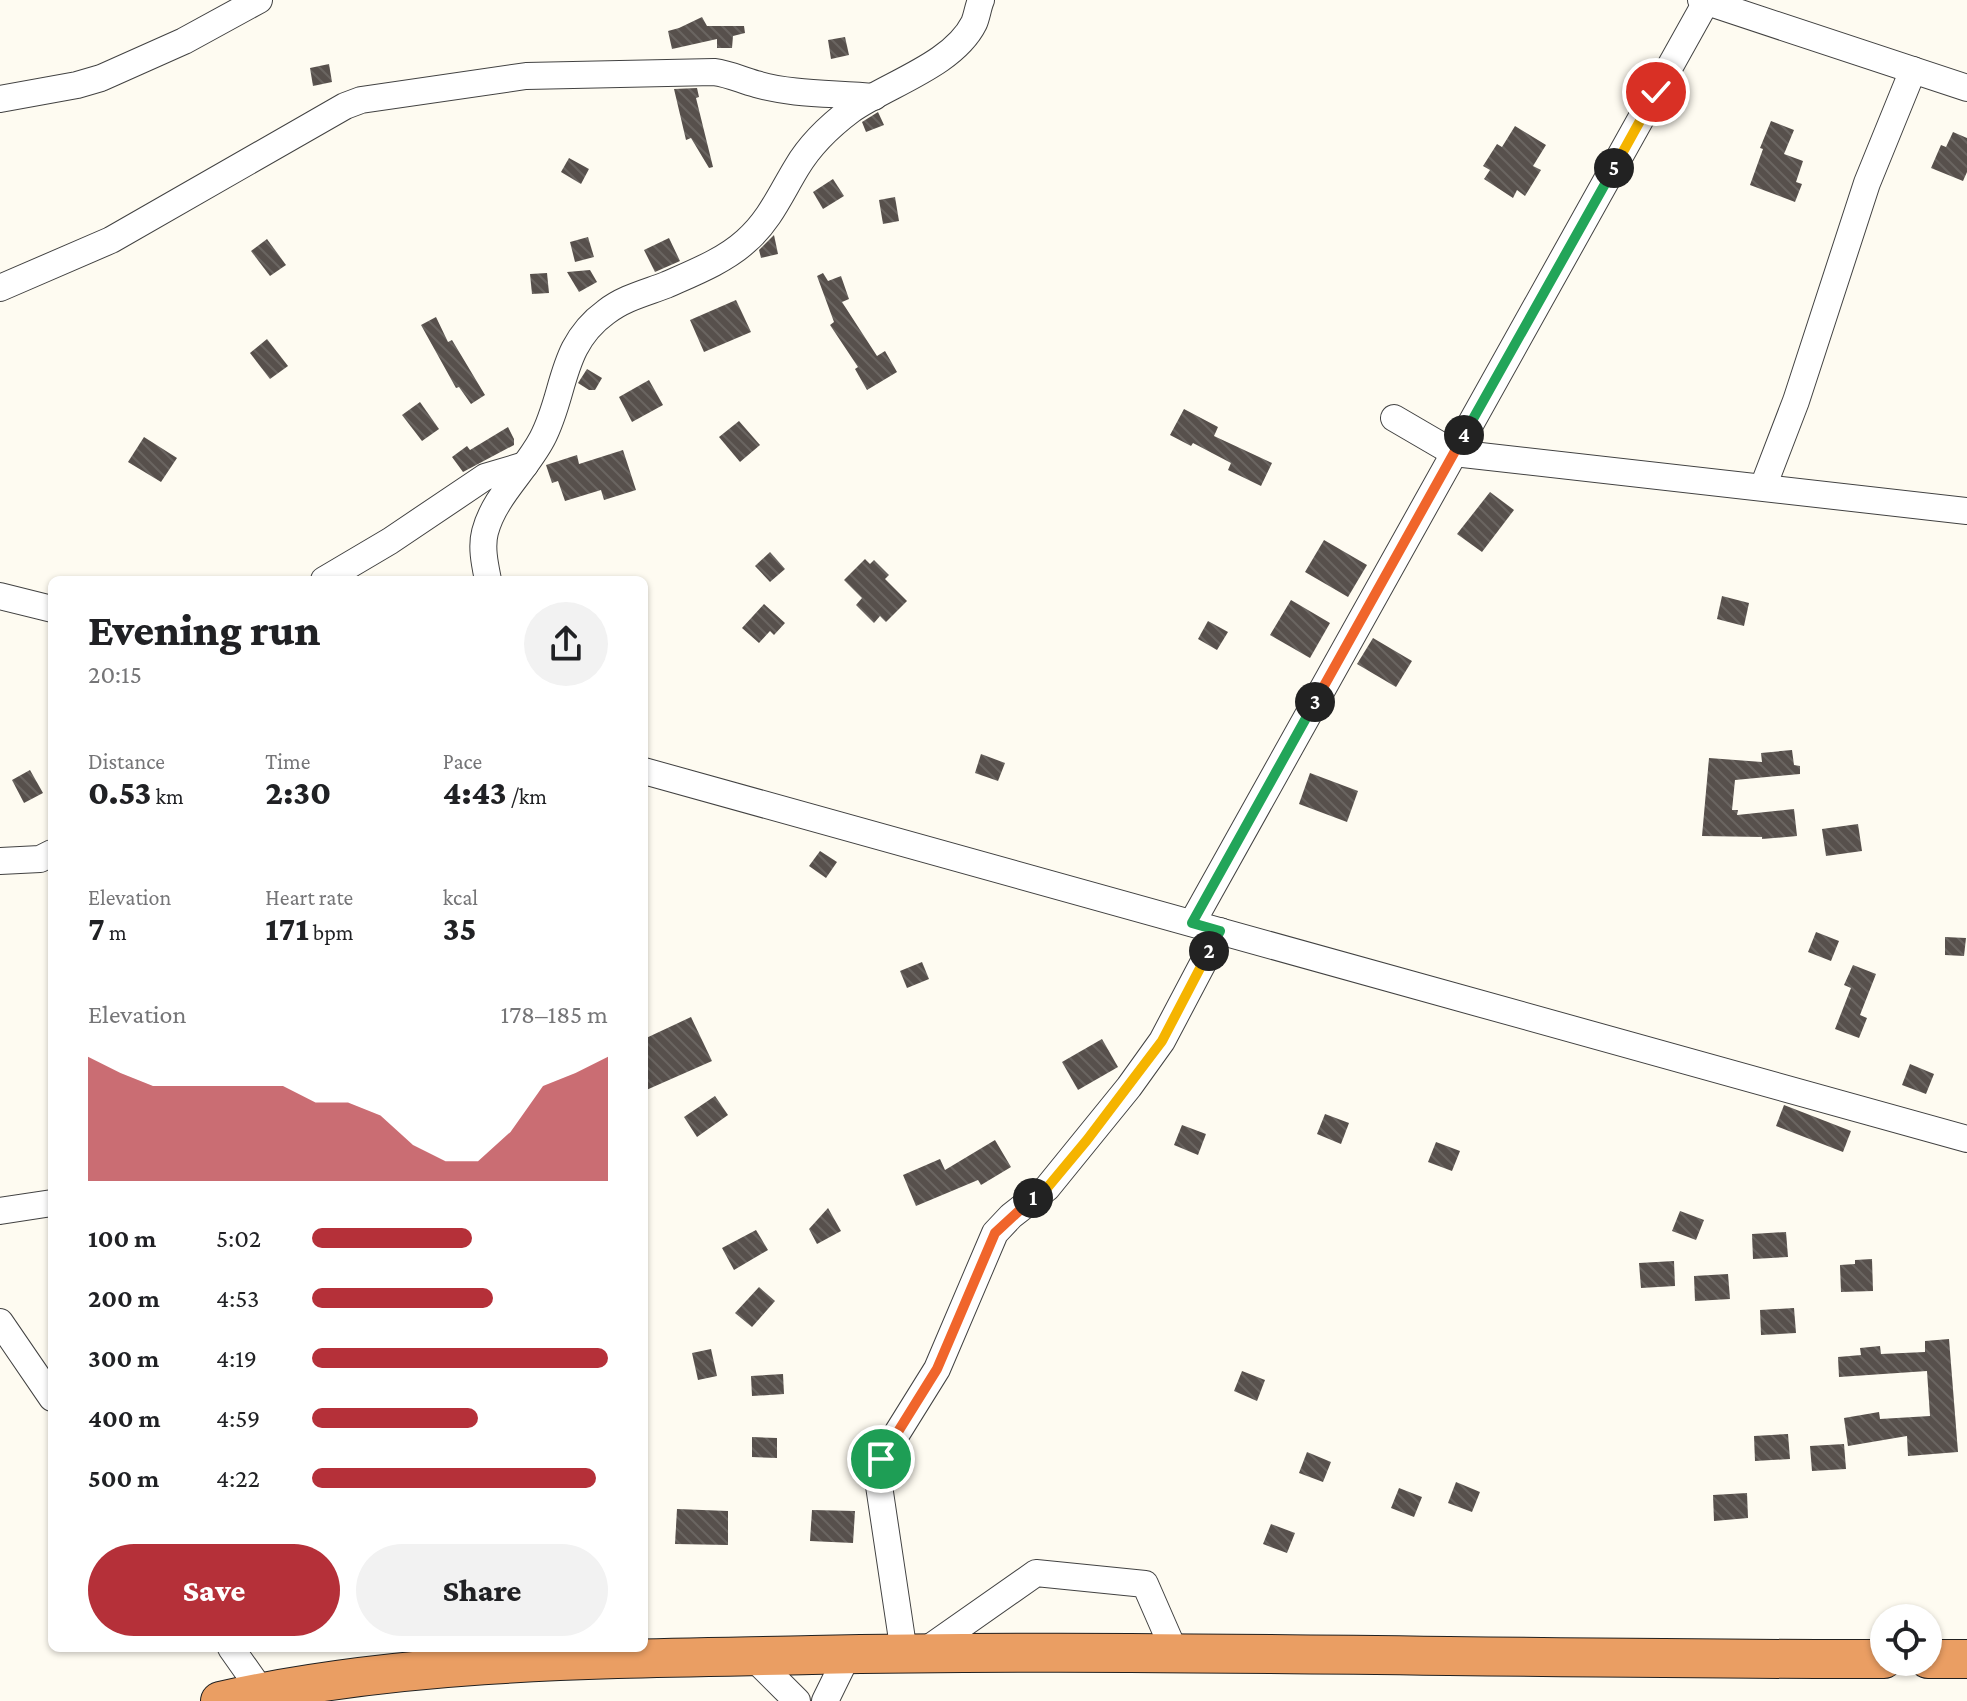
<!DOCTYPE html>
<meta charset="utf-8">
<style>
body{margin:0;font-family:"Crimson Pro",serif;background:#f2f2f2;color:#202124;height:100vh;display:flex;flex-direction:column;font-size:30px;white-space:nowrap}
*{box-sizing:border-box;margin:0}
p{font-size:26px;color:#757577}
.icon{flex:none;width:44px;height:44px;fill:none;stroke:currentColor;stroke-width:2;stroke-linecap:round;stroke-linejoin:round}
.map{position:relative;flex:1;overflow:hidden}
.drawer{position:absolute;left:48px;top:576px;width:600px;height:1076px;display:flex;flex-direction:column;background:#fff;border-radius:12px;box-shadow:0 2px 6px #0004}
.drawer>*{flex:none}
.buttons{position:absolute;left:1870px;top:1604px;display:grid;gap:16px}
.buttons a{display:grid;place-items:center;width:72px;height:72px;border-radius:50%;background:#fff;box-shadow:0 2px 6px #0004;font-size:40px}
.pin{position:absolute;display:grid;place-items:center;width:68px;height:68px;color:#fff;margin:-34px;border:4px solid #fff;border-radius:50%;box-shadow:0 2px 8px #0007}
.km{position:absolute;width:40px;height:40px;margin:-20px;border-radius:50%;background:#222;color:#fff;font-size:22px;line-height:40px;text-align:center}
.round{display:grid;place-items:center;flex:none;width:84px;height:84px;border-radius:42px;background:#f2f2f2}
.headline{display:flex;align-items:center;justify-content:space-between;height:136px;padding:0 40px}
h1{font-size:44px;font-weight:800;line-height:60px}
.stats{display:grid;grid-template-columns:repeat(3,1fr);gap:12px;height:136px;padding:8px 40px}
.stats div{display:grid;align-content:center}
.stats b{font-size:34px;font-weight:800}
.stats small{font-size:22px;font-weight:400}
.stats p{font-size:22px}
.chart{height:224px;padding:16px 40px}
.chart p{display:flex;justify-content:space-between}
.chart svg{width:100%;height:144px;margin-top:8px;fill:#b53039;opacity:.7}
.button{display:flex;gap:16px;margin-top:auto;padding:16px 40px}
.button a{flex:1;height:92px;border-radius:48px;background:#b53039;color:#fff;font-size:32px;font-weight:800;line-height:92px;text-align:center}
.button a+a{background:#f2f2f2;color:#202124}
ul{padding:0 40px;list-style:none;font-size:26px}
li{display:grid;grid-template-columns:128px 96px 1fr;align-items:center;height:60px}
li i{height:20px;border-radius:10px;background:#b53039}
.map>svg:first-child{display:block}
.building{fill:url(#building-back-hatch)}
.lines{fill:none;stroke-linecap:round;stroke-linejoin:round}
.minor-casing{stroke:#424242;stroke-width:28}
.highway-casing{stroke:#202020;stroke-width:40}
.minor{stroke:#fff;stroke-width:26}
.highway{stroke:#ea9e63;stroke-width:38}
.split-1-casing{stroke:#fff;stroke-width:16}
.split-2-casing{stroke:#fff;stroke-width:16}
.split-3-casing{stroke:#fff;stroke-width:16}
.split-4-casing{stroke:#fff;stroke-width:16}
.split-5-casing{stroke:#fff;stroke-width:16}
.split-6-casing{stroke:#fff;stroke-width:16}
.split-1{stroke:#f0652b;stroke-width:10}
.split-2{stroke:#f5b400;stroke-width:10}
.split-3{stroke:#22a559;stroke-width:10}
.split-4{stroke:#f0652b;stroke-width:10}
.split-5{stroke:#22a559;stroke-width:10}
.split-6{stroke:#f5b400;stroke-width:10}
</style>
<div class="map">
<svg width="1967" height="1701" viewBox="0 0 1967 1701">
<defs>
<pattern id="building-back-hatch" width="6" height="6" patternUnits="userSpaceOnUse" patternTransform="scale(2)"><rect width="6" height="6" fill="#57504c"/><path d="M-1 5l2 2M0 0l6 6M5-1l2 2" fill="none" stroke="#6a6561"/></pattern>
</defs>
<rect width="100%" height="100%" fill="#fefbf1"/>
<g class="building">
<path d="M 702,17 L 707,26 L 744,26 L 745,33 L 733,36 L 732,48 L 717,48 L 717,39 L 672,49 L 668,31 L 679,28 Z"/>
<path d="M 845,37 L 849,55 L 831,59 L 828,40 Z"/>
<path d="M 329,64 L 332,82 L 313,86 L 310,68 Z"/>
<path d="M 697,88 L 699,97 L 696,98 L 713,167 L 709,168 L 691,138 L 686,140 L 674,89 Z"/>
<path d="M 878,112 L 884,125 L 866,132 L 862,122 Z"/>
<path d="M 1771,121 L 1794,130 L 1784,154 L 1803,161 L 1796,182 L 1802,184 L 1795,202 L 1750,185 L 1763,149 L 1760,148 Z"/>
<path d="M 1515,126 L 1546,145 L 1533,166 L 1541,170 L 1525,196 L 1517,190 L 1513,198 L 1484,179 L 1490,170 L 1483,166 L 1497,144 L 1502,147 Z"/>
<path d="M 1953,132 L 1967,138 L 1967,172 L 1963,181 L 1931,168 L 1941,145 L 1946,147 Z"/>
<path d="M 569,158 L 589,169 L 581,184 L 561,172 Z"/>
<path d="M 833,179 L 844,196 L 823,209 L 813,192 Z"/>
<path d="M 895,197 L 899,221 L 883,224 L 879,200 Z"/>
<path d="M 774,235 L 778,254 L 761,258 L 759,250 Z"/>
<path d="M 588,237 L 594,257 L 575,262 L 570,242 Z"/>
<path d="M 669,238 L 680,261 L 655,272 L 644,250 Z"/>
<path d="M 267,239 L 286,265 L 270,276 L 251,251 Z"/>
<path d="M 590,270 L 597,282 L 579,292 L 567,272 Z"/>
<path d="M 547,273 L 549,293 L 532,294 L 530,274 Z"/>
<path d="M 823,273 L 828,281 L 841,276 L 849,299 L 842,302 L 877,356 L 885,351 L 897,372 L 867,390 L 855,369 L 858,367 L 830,325 L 834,322 L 817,276 Z"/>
<path d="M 736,300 L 751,332 L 704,352 L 690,320 Z"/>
<path d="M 436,317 L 448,342 L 452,340 L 485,395 L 471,404 L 459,387 L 456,388 L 421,325 Z"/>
<path d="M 267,339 L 288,366 L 270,379 L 250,353 Z"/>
<path d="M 587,369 L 602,378 L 595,390 L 589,390 L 578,383 Z"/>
<path d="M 649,380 L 663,405 L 632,422 L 619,397 Z"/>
<path d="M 420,402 L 439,429 L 422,441 L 402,415 Z"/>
<path d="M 1184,409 L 1218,427 L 1214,436 L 1272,463 L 1261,486 L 1228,470 L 1231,463 L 1193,443 L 1191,446 L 1170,435 Z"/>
<path d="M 739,421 L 760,445 L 740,462 L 719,437 Z"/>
<path d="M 508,427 L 514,439 L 514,445 L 463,472 L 452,457 L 467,446 L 470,450 Z"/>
<path d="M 144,437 L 177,458 L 161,482 L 128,462 Z"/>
<path d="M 623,450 L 636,490 L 604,500 L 601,490 L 565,501 L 558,481 L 552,483 L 546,465 L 577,455 L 579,464 Z"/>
<path d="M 1490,492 L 1514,510 L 1482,552 L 1457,534 Z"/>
<path d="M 1324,540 L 1367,565 L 1348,597 L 1305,572 Z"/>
<path d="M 770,552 L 785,569 L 770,582 L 755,566 Z"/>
<path d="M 865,559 L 870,564 L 874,560 L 889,575 L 885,579 L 907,601 L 886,622 L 880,616 L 874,623 L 856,605 L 862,598 L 844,580 Z"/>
<path d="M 1722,596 L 1749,603 L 1744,626 L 1717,619 Z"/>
<path d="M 1291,600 L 1330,623 L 1310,658 L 1270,635 Z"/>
<path d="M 764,604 L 785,623 L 774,635 L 770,631 L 759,643 L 742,628 Z"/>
<path d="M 1208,621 L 1228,632 L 1217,650 L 1198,639 Z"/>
<path d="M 1373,638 L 1412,661 L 1396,687 L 1357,664 Z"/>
<path d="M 1792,750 L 1794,765 L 1800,766 L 1800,774 L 1735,780 L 1732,810 L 1738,810 L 1737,815 L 1794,809 L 1797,836 L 1762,839 L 1762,837 L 1702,836 L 1709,758 L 1762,762 L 1761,753 Z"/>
<path d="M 981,754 L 1005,763 L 998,781 L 975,773 Z"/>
<path d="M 30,770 L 43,793 L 24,803 L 12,780 Z"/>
<path d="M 1310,773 L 1358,791 L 1347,822 L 1299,804 Z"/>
<path d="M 1858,824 L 1862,851 L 1826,856 L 1822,829 Z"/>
<path d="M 820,851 L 837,862 L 826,878 L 809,866 Z"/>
<path d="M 1816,932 L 1839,941 L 1831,961 L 1808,952 Z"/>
<path d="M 1945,937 L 1966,938 L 1964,956 L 1945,955 Z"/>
<path d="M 922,962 L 929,979 L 907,988 L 900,971 Z"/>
<path d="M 1853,965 L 1876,974 L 1860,1015 L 1867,1018 L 1859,1038 L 1835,1029 L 1851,988 L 1844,985 Z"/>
<path d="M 691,1017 L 712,1061 L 644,1091 L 644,1039 Z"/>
<path d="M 1102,1039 L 1118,1067 L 1078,1090 L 1062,1062 Z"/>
<path d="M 1910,1064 L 1934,1074 L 1926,1094 L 1902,1085 Z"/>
<path d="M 715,1096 L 728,1115 L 697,1137 L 684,1117 Z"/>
<path d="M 1784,1105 L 1851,1131 L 1843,1152 L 1776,1126 Z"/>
<path d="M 1325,1114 L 1349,1123 L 1341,1144 L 1317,1134 Z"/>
<path d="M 1182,1125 L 1206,1134 L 1198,1155 L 1174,1145 Z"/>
<path d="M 995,1140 L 1011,1167 L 981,1185 L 978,1180 L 916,1206 L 903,1175 L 940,1159 L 945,1170 Z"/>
<path d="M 1436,1142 L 1460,1151 L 1452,1171 L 1428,1162 Z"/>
<path d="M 828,1208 L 841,1231 L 817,1244 L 809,1229 Z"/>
<path d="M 1680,1211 L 1704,1220 L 1696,1240 L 1672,1231 Z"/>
<path d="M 756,1230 L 768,1250 L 734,1270 L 722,1248 Z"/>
<path d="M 1786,1232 L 1788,1257 L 1753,1259 L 1752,1234 Z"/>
<path d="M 1872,1259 L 1873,1291 L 1841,1292 L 1840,1265 L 1855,1264 L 1855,1260 Z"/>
<path d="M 1674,1261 L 1675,1286 L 1641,1288 L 1639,1263 Z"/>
<path d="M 1728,1274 L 1730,1299 L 1695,1301 L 1694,1276 Z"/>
<path d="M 759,1287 L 775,1301 L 752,1327 L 735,1313 Z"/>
<path d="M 1794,1308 L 1796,1333 L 1761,1335 L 1760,1310 Z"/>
<path d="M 1949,1339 L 1958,1452 L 1908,1456 L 1907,1436 L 1848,1446 L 1844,1418 L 1879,1412 L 1880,1419 L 1930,1416 L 1927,1371 L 1839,1377 L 1838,1357 L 1861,1355 L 1860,1348 L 1880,1346 L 1881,1354 L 1925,1352 L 1925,1341 Z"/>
<path d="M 711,1349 L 717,1376 L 698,1380 L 692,1353 Z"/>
<path d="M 1242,1371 L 1265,1380 L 1257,1401 L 1234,1391 Z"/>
<path d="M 783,1374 L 784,1394 L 752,1396 L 751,1376 Z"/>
<path d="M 1788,1434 L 1790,1459 L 1755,1461 L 1754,1436 Z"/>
<path d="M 752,1437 L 777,1438 L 777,1458 L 752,1457 Z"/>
<path d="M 1844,1444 L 1846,1469 L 1812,1471 L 1810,1446 Z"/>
<path d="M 1307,1452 L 1331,1462 L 1323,1482 L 1299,1473 Z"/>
<path d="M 1456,1482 L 1480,1492 L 1472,1512 L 1448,1503 Z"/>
<path d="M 1399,1488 L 1422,1497 L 1414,1517 L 1391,1508 Z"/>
<path d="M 1747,1493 L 1748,1518 L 1714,1521 L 1713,1495 Z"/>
<path d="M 677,1509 L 728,1511 L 728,1545 L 675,1544 Z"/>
<path d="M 812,1510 L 855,1511 L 853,1543 L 810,1541 Z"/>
<path d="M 1271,1524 L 1295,1533 L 1287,1553 L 1263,1544 Z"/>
</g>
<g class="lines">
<defs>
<g id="minor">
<path d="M 1701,0 L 1967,88"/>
<path d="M 0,99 L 77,85 L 101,78 L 184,41 L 259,0"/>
<path d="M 0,288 L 111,240 L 345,106 L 361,100 L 526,76 L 714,72 C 730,74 741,80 756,84 C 793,95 836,93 874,97"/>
<path d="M 1394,418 L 1454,453 L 1967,511"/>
<path d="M 1763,487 L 1796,401 L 1867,183 L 1913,70"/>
<path d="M 324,580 L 390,541 L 485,477 L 525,465"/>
<path d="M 488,580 C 485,565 481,547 485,532 C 494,497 525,471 542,439 C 566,394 559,346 606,312 C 624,298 645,293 666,285 C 693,273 724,261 746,241 C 770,220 781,193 797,167 C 810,145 831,125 851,110 C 888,84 953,65 974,23 C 977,16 978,7 981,0"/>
<path d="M 0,596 L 52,609"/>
<path d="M 644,771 L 1967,1139"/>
<path d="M 0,861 L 40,859 L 52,853"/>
<path d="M 1192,923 L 1706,2"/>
<path d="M 0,1211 L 52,1203"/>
<path d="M 0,1322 L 52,1398"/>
<path d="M 231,1648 L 262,1692"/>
<path d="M 904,1653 L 878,1479 L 881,1459 L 937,1369 L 995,1233 L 1011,1216 L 1047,1188 L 1129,1087 L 1162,1041 L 1220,931"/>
<path d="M 922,1653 L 1036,1573 L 1145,1584 L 1176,1655"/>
<path d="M 752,1656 L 797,1701"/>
<path d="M 825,1701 L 848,1654"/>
</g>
<g id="highway">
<path d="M 1928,1659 L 1967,1659"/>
<path d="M 220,1701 C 411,1658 617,1659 812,1655 C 1169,1648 1527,1660 1884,1659"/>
</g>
</defs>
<use href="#minor" class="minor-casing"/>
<use href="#highway" class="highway-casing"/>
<use href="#minor" class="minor"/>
<use href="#highway" class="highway"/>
</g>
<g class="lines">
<defs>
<path id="split-1" d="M 881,1459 L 937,1369 L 995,1233 L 1033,1198"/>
<path id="split-2" d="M 1033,1198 L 1047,1188 L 1087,1140 L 1162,1041 L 1209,951"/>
<path id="split-3" d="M 1209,951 L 1220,931 L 1192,923 L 1315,702"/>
<path id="split-4" d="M 1315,702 L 1464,435"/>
<path id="split-5" d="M 1464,435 L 1614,168"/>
<path id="split-6" d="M 1614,168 L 1656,92"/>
</defs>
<use href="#split-1" class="split-1-casing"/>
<use href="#split-2" class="split-2-casing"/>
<use href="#split-3" class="split-3-casing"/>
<use href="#split-4" class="split-4-casing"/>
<use href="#split-5" class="split-5-casing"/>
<use href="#split-6" class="split-6-casing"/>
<use href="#split-1" class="split-1"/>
<use href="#split-2" class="split-2"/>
<use href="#split-3" class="split-3"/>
<use href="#split-4" class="split-4"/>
<use href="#split-5" class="split-5"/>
<use href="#split-6" class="split-6"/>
</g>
</svg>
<div class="buttons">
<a><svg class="icon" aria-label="locate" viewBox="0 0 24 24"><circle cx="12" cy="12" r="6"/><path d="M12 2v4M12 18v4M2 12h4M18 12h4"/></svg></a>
</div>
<div class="pin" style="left:881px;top:1459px;background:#1e9e55"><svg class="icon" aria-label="arrive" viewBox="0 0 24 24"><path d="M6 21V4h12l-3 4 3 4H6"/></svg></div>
<div class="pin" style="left:1656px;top:92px;background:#d93025"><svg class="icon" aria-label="check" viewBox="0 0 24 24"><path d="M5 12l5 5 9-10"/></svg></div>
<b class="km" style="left:1033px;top:1198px">1</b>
<b class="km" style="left:1209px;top:951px">2</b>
<b class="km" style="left:1315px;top:702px">3</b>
<b class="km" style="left:1464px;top:435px">4</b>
<b class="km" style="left:1614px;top:168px">5</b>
<section class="drawer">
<div class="headline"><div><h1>Evening run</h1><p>20:15</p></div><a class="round"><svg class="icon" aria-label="share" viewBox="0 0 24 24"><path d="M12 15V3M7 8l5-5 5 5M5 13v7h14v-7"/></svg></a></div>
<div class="stats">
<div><p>Distance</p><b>0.53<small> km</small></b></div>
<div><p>Time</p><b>2:30</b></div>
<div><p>Pace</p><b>4:43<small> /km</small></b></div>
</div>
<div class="stats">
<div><p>Elevation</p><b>7<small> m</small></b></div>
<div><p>Heart rate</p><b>171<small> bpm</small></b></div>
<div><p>kcal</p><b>35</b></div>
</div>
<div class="chart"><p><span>Elevation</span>178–185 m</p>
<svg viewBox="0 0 160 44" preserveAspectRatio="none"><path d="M0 44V6L10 11L20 15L30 15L40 15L50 15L60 15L70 20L80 20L90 24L100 33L110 38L120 38L130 29L140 15L150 11L160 6V44z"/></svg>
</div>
<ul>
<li><b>100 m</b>5:02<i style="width:54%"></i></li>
<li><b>200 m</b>4:53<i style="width:61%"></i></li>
<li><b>300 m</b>4:19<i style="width:100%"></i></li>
<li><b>400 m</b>4:59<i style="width:56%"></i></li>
<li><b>500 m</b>4:22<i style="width:96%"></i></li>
</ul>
<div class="button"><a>Save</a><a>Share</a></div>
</section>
</div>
